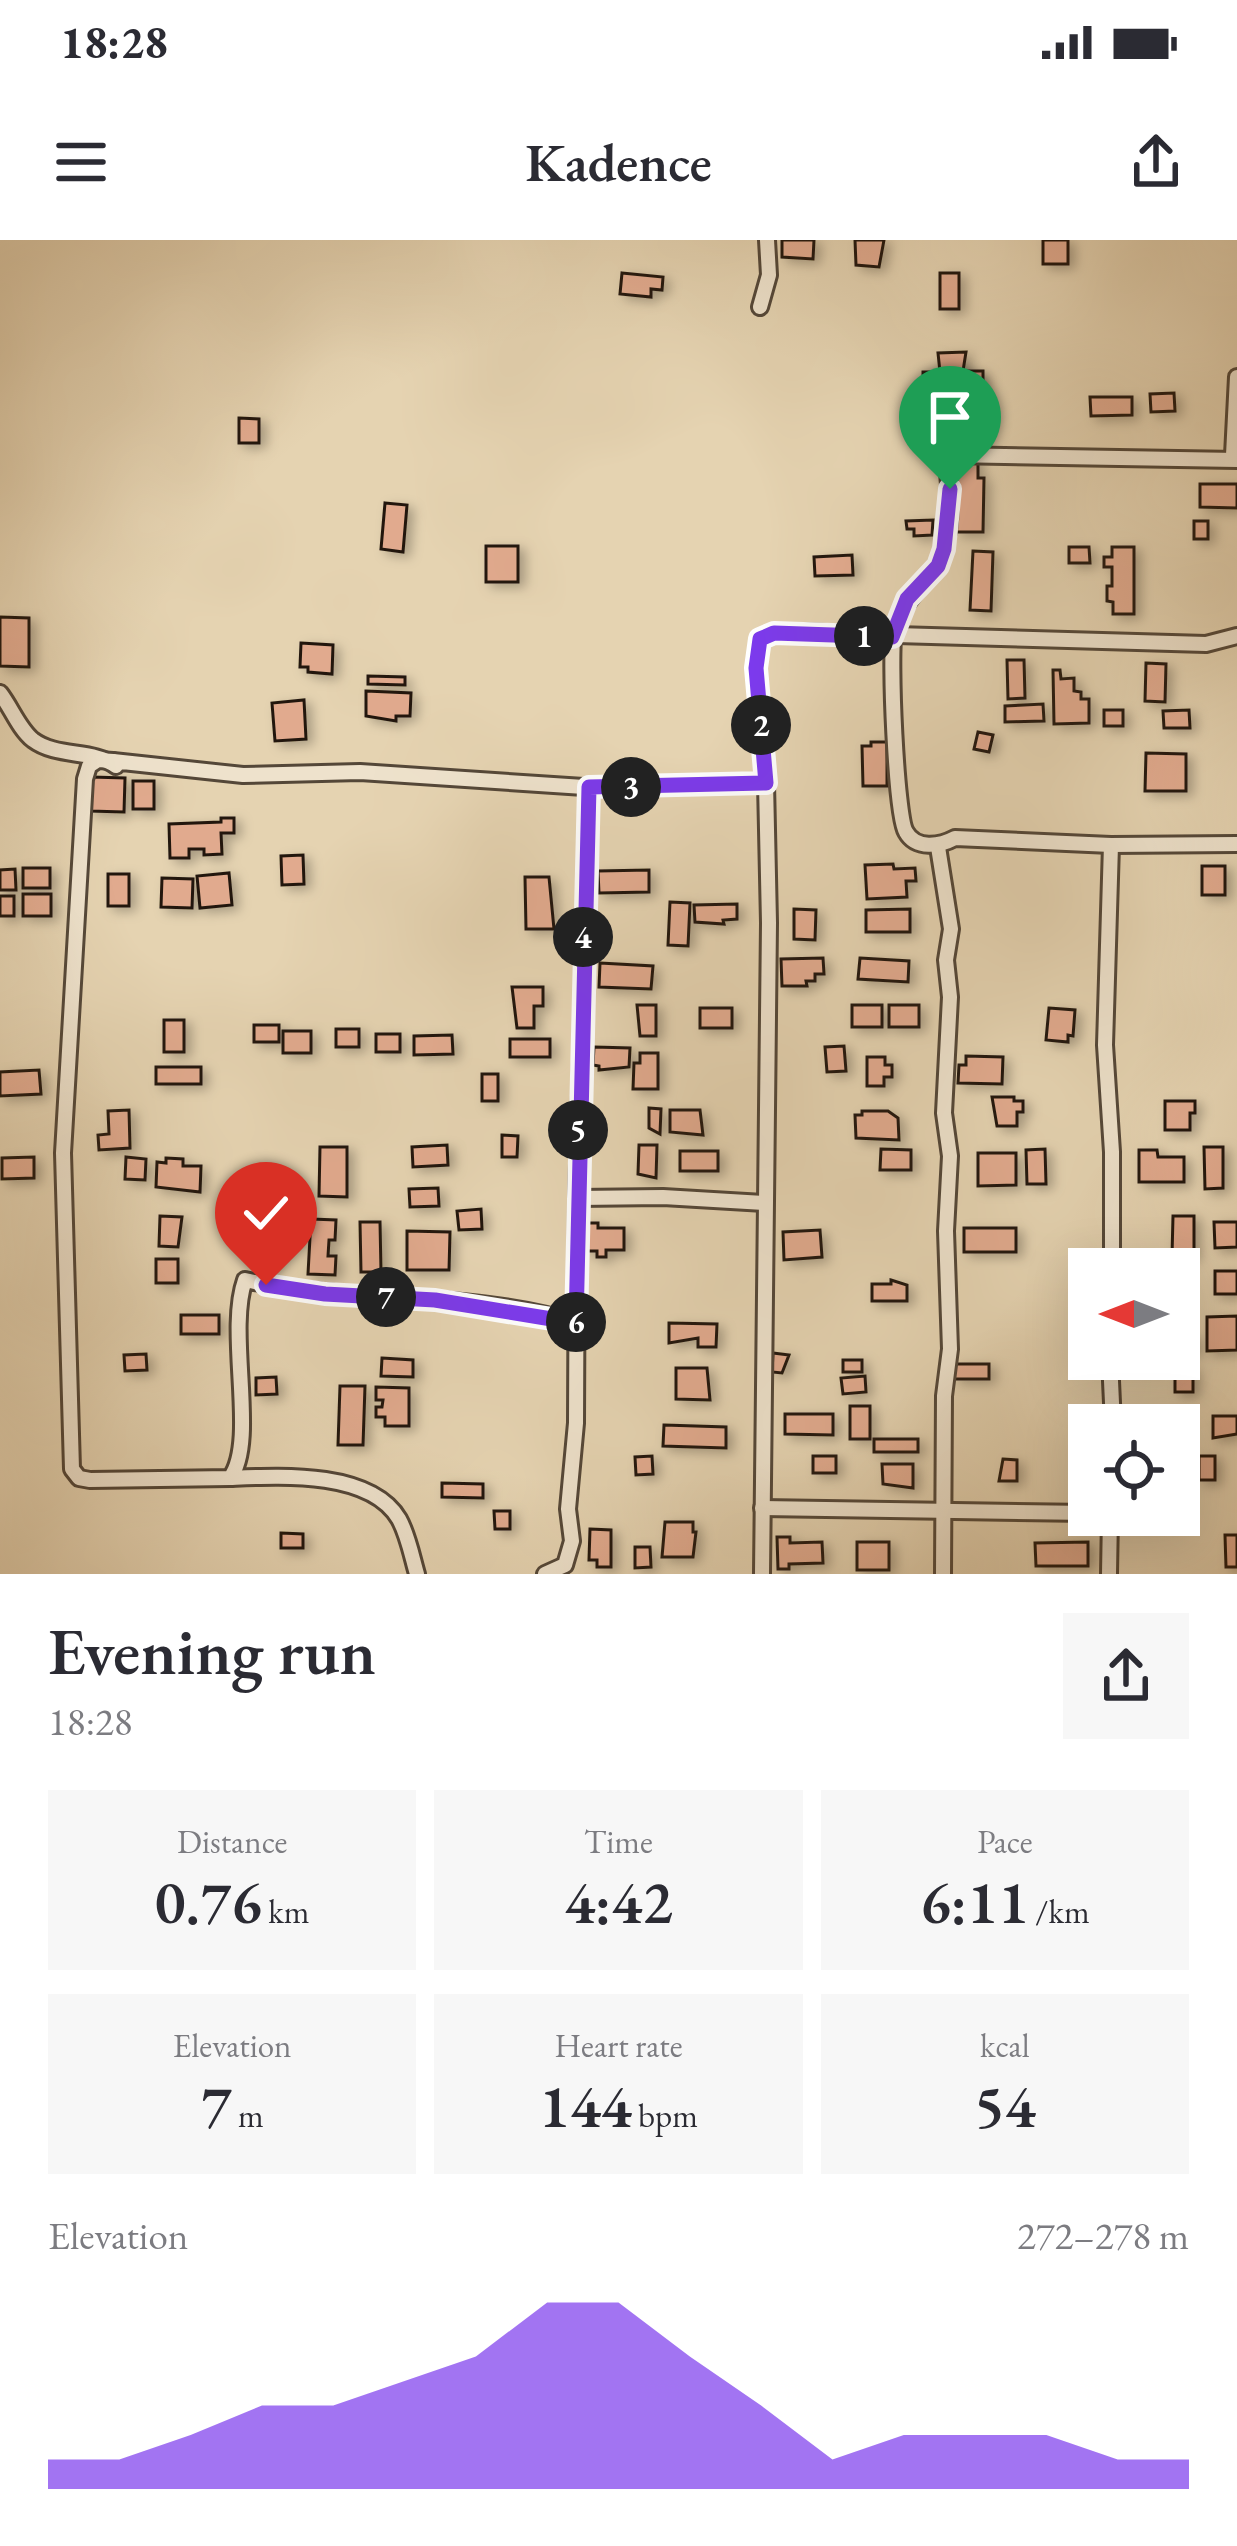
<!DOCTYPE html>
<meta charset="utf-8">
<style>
body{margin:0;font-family:"EB Garamond",serif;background:#f7f7f7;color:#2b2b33;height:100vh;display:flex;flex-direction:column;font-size:45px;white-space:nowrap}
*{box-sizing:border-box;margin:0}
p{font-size:39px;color:#7c7c81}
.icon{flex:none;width:66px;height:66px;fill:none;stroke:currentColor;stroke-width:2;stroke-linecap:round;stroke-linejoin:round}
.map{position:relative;height:1334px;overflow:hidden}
.details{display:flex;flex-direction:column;background:#fff;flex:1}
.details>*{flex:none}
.needle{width:78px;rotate:270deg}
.tools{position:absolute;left:1068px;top:1008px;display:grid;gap:24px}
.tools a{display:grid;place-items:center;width:132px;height:132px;border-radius:0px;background:#fff;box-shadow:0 12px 48px #0002;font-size:60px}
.pin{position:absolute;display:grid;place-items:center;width:102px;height:102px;color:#fff;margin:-123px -51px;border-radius:50% 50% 50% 0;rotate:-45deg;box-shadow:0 0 12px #0007}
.pin .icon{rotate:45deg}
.km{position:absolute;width:60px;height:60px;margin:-30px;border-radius:50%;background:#222;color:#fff;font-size:33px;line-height:60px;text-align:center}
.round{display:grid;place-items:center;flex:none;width:126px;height:126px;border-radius:0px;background:#f7f7f7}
.summary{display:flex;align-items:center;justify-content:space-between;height:204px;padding:0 48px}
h1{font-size:66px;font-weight:600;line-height:90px}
.figures{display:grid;grid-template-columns:repeat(3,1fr);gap:18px;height:204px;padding:12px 48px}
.figures div{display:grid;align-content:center;border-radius:0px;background:#f7f7f7;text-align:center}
.figures b{font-size:60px;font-weight:600}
.figures small{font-size:33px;font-weight:400}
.figures p{font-size:33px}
.chart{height:336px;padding:24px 48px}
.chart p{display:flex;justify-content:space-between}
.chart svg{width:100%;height:216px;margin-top:12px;fill:#7c3aed;opacity:.7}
.status{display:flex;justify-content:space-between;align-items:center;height:84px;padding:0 60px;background:#fff;direction:ltr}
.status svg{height:33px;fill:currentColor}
header{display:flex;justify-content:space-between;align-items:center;height:156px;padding:0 48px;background:#fff;font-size:54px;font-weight:600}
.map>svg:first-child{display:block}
.building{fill:#e1aa8e;stroke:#23180f;stroke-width:3;filter:url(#shadow)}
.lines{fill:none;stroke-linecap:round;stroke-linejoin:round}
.street-casing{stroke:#544738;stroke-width:20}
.street{stroke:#eee2cc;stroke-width:14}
.route-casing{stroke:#fff;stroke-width:24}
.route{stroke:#7c3aed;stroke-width:15}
</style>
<div class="status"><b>18:28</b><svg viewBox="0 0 49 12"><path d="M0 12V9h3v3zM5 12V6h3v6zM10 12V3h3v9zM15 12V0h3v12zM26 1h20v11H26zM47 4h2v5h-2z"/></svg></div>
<header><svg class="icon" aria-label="menu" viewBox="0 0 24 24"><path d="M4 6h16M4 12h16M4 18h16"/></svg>Kadence<svg class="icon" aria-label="share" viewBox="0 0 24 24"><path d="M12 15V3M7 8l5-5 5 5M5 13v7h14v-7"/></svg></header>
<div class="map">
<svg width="1237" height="1334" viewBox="0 0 1237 1334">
<defs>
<filter id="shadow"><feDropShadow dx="6" dy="4" stdDeviation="6" flood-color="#0004"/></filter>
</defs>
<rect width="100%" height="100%" fill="#e5d3b1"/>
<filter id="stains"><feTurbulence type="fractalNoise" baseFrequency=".00167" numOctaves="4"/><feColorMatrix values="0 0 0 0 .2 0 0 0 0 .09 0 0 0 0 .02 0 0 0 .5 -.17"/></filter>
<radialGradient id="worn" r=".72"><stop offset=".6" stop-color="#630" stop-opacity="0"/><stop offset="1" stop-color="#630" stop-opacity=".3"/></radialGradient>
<g class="building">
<path d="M 782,0 L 814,0 L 813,19 L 782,17 Z"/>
<path d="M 855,0 L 884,0 L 879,27 L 856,25 Z"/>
<rect x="1043" y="0" width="25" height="24"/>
<path d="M 622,33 L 663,37 L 662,50 L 651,49 L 651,57 L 620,54 Z"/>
<rect x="940" y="33" width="19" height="36"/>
<path d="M 966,112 L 963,131 L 983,131 L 983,143 L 923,144 L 923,132 L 940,132 L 938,113 Z"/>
<path d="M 1174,153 L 1175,171 L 1151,172 L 1150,154 Z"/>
<path d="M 1090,157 L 1132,157 L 1132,175 L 1091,176 Z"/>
<path d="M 239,178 L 259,179 L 259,203 L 239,203 Z"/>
<path d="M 957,222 L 978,222 L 978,238 L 984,238 L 983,292 L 956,292 Z"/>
<path d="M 1200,244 L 1237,244 L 1237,268 L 1200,267 Z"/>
<path d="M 385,263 L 407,265 L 403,312 L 381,309 Z"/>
<path d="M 933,280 L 932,295 L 914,296 L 914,289 L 907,289 L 906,281 Z"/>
<rect x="1194" y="281" width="14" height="18"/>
<rect x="486" y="306" width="32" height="36"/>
<path d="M 1069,307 L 1089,307 L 1090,323 L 1069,323 Z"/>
<path d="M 1112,307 L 1134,307 L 1134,374 L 1113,374 L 1113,362 L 1107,361 L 1107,346 L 1112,346 L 1112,327 L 1104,327 L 1104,317 L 1112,317 Z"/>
<path d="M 973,311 L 993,312 L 991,371 L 970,370 Z"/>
<path d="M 852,315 L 853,335 L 815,336 L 814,317 Z"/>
<path d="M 0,377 L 29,378 L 29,427 L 0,426 Z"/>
<path d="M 301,403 L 333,405 L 332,434 L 308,432 L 308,427 L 300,427 Z"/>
<path d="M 1007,420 L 1024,420 L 1025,458 L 1008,459 Z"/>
<path d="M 1146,423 L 1166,424 L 1165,462 L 1145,461 Z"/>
<path d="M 1053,430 L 1060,430 L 1061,439 L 1074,438 L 1074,451 L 1081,452 L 1081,459 L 1089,459 L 1089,483 L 1054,484 Z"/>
<path d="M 368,436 L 405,437 L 405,445 L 368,444 Z"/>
<path d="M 366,451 L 411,453 L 410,476 L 396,476 L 396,481 L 366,476 Z"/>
<path d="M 304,460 L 306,499 L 275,501 L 272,463 Z"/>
<path d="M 1043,464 L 1044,481 L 1005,482 L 1005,466 Z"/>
<rect x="1104" y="470" width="19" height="16"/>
<path d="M 1189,470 L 1190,488 L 1164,488 L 1163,471 Z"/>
<path d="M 978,492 L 993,495 L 989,512 L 974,509 Z"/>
<path d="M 871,502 L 887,502 L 887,546 L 863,546 L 862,506 L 871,506 Z"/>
<path d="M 1146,513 L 1186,514 L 1186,551 L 1145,551 Z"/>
<path d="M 91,537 L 125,538 L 124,572 L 90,571 Z"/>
<rect x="133" y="541" width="21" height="28"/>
<path d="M 221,578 L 234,578 L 234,593 L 221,593 L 222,614 L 204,615 L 204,609 L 189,609 L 189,618 L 170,618 L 169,584 L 221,582 Z"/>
<path d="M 303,615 L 304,644 L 282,645 L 281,616 Z"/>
<path d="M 893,624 L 894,629 L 915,628 L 916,641 L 906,641 L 907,657 L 867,659 L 865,625 Z"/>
<rect x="1202" y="626" width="23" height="29"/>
<rect x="23" y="628" width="27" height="20"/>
<path d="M 15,629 L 16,650 L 0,650 L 0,630 Z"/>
<path d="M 649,630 L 649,652 L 599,653 L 598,631 Z"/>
<path d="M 229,633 L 232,665 L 200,668 L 197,636 Z"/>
<rect x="108" y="634" width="21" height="32"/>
<path d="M 525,637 L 549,637 L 554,689 L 526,689 Z"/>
<path d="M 162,638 L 193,639 L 192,668 L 161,667 Z"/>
<rect x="23" y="654" width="28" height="22"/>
<rect x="0" y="656" width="14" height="20"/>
<path d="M 670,662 L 690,663 L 688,706 L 668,705 Z"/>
<path d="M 737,664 L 737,679 L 723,680 L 724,684 L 695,682 L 694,665 Z"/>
<path d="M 794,669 L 816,670 L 815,700 L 794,699 Z"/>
<path d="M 910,669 L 910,692 L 866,692 L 866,670 Z"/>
<path d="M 823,718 L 824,734 L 815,734 L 815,741 L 806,741 L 807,746 L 782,746 L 781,719 Z"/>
<path d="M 860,718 L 909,721 L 908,742 L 858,739 Z"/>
<path d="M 600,723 L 653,726 L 651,749 L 599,747 Z"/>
<path d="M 512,747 L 543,747 L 543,766 L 534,766 L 534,788 L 517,788 Z"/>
<path d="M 637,765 L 656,765 L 656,796 L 640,796 Z"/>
<rect x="852" y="765" width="30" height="22"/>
<rect x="889" y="765" width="30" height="22"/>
<rect x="700" y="768" width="32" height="20"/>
<path d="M 1049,768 L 1075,770 L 1073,796 L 1068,795 L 1068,802 L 1046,800 Z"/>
<rect x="164" y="780" width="20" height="32"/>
<rect x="254" y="785" width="25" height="17"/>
<rect x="336" y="789" width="23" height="18"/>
<rect x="283" y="791" width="28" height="22"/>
<rect x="376" y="794" width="24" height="18"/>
<path d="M 452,795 L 453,814 L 414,815 L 414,796 Z"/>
<rect x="510" y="799" width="40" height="18"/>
<path d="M 844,806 L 846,831 L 827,832 L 825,807 Z"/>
<path d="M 594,807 L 630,808 L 629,827 L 599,830 L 599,826 L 593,825 Z"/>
<path d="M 640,813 L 658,813 L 658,849 L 633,849 L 634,823 L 640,823 Z"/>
<path d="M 966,816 L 1003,817 L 1002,844 L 958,843 L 959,825 L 966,825 Z"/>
<path d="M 867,817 L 885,817 L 885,825 L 892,825 L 892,837 L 884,837 L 884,846 L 867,846 Z"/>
<rect x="156" y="827" width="45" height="17"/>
<path d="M 39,830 L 41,854 L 0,856 L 0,832 Z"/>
<rect x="482" y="834" width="16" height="27"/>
<path d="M 992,857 L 1014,857 L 1014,861 L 1023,861 L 1023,872 L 1017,872 L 1017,886 L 997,886 Z"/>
<path d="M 1165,861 L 1195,861 L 1195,873 L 1190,873 L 1190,890 L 1165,890 Z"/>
<path d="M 649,868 L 661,869 L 660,894 L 649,888 Z"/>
<path d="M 129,870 L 130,908 L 99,910 L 98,895 L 109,894 L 108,871 Z"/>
<path d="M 670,870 L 700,870 L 703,895 L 670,892 Z"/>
<path d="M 862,871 L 888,871 L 898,878 L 899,900 L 856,898 L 855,875 L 862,875 Z"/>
<path d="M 502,895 L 518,896 L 517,917 L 502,917 Z"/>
<path d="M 447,905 L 448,925 L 413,927 L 412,907 Z"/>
<path d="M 639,905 L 657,905 L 656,938 L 638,934 Z"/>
<path d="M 320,907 L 347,907 L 347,957 L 319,956 Z"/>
<path d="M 1204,907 L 1223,907 L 1223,948 L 1205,949 Z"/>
<path d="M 881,909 L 911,910 L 911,930 L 880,930 Z"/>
<path d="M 1045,909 L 1046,944 L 1027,944 L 1026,910 Z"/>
<path d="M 1139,910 L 1157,910 L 1158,917 L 1184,917 L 1184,942 L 1139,942 Z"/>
<rect x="680" y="911" width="38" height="20"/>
<path d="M 978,913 L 1016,913 L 1016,945 L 978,946 Z"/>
<path d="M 34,917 L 34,938 L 2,939 L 2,918 Z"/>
<path d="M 126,917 L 146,919 L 145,940 L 125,939 Z"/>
<path d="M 166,918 L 183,919 L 183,926 L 201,926 L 200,952 L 156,947 L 157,922 L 166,923 Z"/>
<path d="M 438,948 L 439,966 L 410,967 L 409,949 Z"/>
<path d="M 481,969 L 482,989 L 459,990 L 457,971 Z"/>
<rect x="269" y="972" width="33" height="21"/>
<path d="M 160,976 L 182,977 L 178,1007 L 159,1006 Z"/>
<path d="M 1173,976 L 1194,976 L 1194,1016 L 1172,1016 Z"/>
<path d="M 311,979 L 336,980 L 335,1000 L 329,1000 L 328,1016 L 336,1016 L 335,1035 L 308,1034 Z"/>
<path d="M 360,982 L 380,982 L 381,1032 L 361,1032 Z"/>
<path d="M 1214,982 L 1237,982 L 1237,1007 L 1215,1008 Z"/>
<path d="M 585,983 L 598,983 L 598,988 L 624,988 L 624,1010 L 606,1010 L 606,1017 L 597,1017 L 597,1011 L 585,1011 Z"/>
<rect x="964" y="988" width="52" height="24"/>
<path d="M 820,990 L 822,1017 L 784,1020 L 783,992 Z"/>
<path d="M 407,991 L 450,992 L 449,1030 L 407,1030 Z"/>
<path d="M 254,1001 L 271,1001 L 271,1025 L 255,1025 Z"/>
<rect x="156" y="1019" width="22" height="24"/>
<rect x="1215" y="1031" width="22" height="23"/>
<path d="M 891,1040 L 907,1045 L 907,1061 L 872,1061 L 872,1044 L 891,1044 Z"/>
<rect x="181" y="1075" width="38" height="19"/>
<path d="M 1237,1076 L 1237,1110 L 1207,1111 L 1207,1077 Z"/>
<path d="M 669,1083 L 717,1084 L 716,1107 L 698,1107 L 698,1098 L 669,1103 Z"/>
<rect x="1179" y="1096" width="15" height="16"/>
<path d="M 773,1113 L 789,1115 L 782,1133 L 772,1132 Z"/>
<path d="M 146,1114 L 147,1130 L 125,1131 L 124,1115 Z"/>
<path d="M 382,1118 L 413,1120 L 413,1137 L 381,1136 Z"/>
<rect x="843" y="1120" width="19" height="12"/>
<path d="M 955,1124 L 989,1124 L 989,1139 L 954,1139 Z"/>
<path d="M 676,1128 L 707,1128 L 710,1160 L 676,1159 Z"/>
<rect x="1175" y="1128" width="18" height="24"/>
<path d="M 865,1136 L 866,1152 L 843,1154 L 841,1138 Z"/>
<path d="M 276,1137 L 277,1154 L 256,1155 L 256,1138 Z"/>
<path d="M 340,1146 L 365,1146 L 363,1205 L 338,1205 Z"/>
<path d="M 376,1147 L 409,1148 L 409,1186 L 385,1186 L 385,1177 L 376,1177 L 376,1167 L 382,1167 L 383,1160 L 376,1160 Z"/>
<rect x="850" y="1166" width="20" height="33"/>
<path d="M 785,1174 L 833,1174 L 833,1195 L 785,1194 Z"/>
<path d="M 1213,1176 L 1237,1176 L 1237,1194 L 1213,1198 Z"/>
<path d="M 664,1185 L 726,1187 L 726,1208 L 663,1206 Z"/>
<rect x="874" y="1199" width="44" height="13"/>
<path d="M 652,1216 L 653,1234 L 636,1235 L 635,1217 Z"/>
<rect x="813" y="1216" width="23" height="17"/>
<rect x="1199" y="1216" width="16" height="24"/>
<path d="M 1003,1219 L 1017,1220 L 1017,1241 L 999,1241 Z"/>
<path d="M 882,1224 L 913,1224 L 913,1248 L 883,1244 Z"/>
<path d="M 442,1243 L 483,1244 L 483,1258 L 442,1257 Z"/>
<path d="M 494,1271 L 510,1271 L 510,1289 L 495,1289 Z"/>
<path d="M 665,1282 L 693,1282 L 693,1292 L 696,1292 L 693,1317 L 662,1317 Z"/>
<path d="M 590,1289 L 611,1290 L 611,1327 L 597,1327 L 597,1320 L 589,1320 Z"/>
<path d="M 281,1293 L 303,1294 L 303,1308 L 281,1308 Z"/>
<path d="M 1225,1295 L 1237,1295 L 1237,1327 L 1226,1327 Z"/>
<path d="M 777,1297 L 790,1297 L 790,1303 L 822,1302 L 823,1323 L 789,1324 L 789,1329 L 778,1329 Z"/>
<rect x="857" y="1302" width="32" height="28"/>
<path d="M 1088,1302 L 1088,1326 L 1036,1326 L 1035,1303 Z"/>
<path d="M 635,1307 L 650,1307 L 651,1327 L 635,1328 Z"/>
</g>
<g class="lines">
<defs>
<g id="street">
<path d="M 760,67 L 769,35 L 767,0"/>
<path d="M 1237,137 L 1233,215 L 1237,216"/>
<path d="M 1237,220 L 951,215 L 947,223 C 950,250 952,278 945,305 C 937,338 904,354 894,391 C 889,413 896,577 906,592 C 916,610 940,606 955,598 L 1111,605 L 1237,604"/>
<path d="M 0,453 C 11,467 19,489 33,500 C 57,518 92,509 116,526 L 113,521 L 243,535 L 360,532 L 599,548 L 766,543"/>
<path d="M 113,521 L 98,520 L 89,526 L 85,539 L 63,913 L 72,1229 L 79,1238 L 90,1240 L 230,1238 C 258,1201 226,1093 245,1040 C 352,1064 472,1050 576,1083"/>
<path d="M 1111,605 L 1105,805 L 1112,912 L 1112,1029"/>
<path d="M 938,607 L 951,689 L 946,720 L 950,757 L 944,873 L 950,916 L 946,991 L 950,1109 L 944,1156 L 943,1334"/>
<path d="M 577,958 L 663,957 L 765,963"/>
<path d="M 1110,1119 L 1113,1185"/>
<path d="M 230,1238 C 278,1236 370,1230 399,1279 C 408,1295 412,1317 417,1334"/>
<path d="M 762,1268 L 1089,1273"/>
<path d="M 545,1334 L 565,1325 L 572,1301 L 568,1269 L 576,1183 L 577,958 L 589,547"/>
<path d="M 762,1334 L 769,683 L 766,543 L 756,428 L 760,399 L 774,393 L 792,392 L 1206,404 L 1237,396"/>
<path d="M 1109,1334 L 1110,1275"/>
</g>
</defs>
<use href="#street" class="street-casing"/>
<use href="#street" class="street"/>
</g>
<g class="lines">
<defs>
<path id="route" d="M 266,1045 L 325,1054 L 435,1060 L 576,1083 L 589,547 L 766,543 L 756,428 L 760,399 L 774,393 L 892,397 L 907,359 L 938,326 L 944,309 L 950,249"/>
</defs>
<use href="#route" class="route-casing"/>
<use href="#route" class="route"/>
</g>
<rect width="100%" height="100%" filter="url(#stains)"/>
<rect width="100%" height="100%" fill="url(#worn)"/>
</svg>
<div class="tools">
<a><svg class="needle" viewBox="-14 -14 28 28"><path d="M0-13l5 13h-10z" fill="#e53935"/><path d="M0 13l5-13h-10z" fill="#7c7c81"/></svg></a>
<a><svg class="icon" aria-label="locate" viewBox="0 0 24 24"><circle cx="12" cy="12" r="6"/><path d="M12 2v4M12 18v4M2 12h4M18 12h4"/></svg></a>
</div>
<div class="pin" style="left:950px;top:249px;background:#1e9e55"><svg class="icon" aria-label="arrive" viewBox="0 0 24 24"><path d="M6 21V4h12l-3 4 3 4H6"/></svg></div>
<div class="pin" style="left:266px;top:1045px;background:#d93025"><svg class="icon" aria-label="check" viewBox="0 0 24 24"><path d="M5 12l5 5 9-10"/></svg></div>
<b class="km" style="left:864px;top:396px">1</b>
<b class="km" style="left:761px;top:485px">2</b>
<b class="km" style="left:631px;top:547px">3</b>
<b class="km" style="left:583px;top:697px">4</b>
<b class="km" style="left:578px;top:890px">5</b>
<b class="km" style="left:576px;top:1082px">6</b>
<b class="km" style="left:386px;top:1057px">7</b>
</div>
<section class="details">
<div class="summary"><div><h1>Evening run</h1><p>18:28</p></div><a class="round"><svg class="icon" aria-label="share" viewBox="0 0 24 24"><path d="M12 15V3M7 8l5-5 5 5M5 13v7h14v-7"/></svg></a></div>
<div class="figures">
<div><p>Distance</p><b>0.76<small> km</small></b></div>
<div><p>Time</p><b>4:42</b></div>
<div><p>Pace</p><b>6:11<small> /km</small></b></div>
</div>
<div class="figures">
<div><p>Elevation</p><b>7<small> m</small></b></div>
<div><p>Heart rate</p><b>144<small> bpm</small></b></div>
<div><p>kcal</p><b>54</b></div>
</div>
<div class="chart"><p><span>Elevation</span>272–278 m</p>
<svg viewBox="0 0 160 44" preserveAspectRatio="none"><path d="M0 44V38L10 38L20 33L30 27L40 27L50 22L60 17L70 6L80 6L90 17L100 27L110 38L120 33L130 33L140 33L150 38L160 38V44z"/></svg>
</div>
</section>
